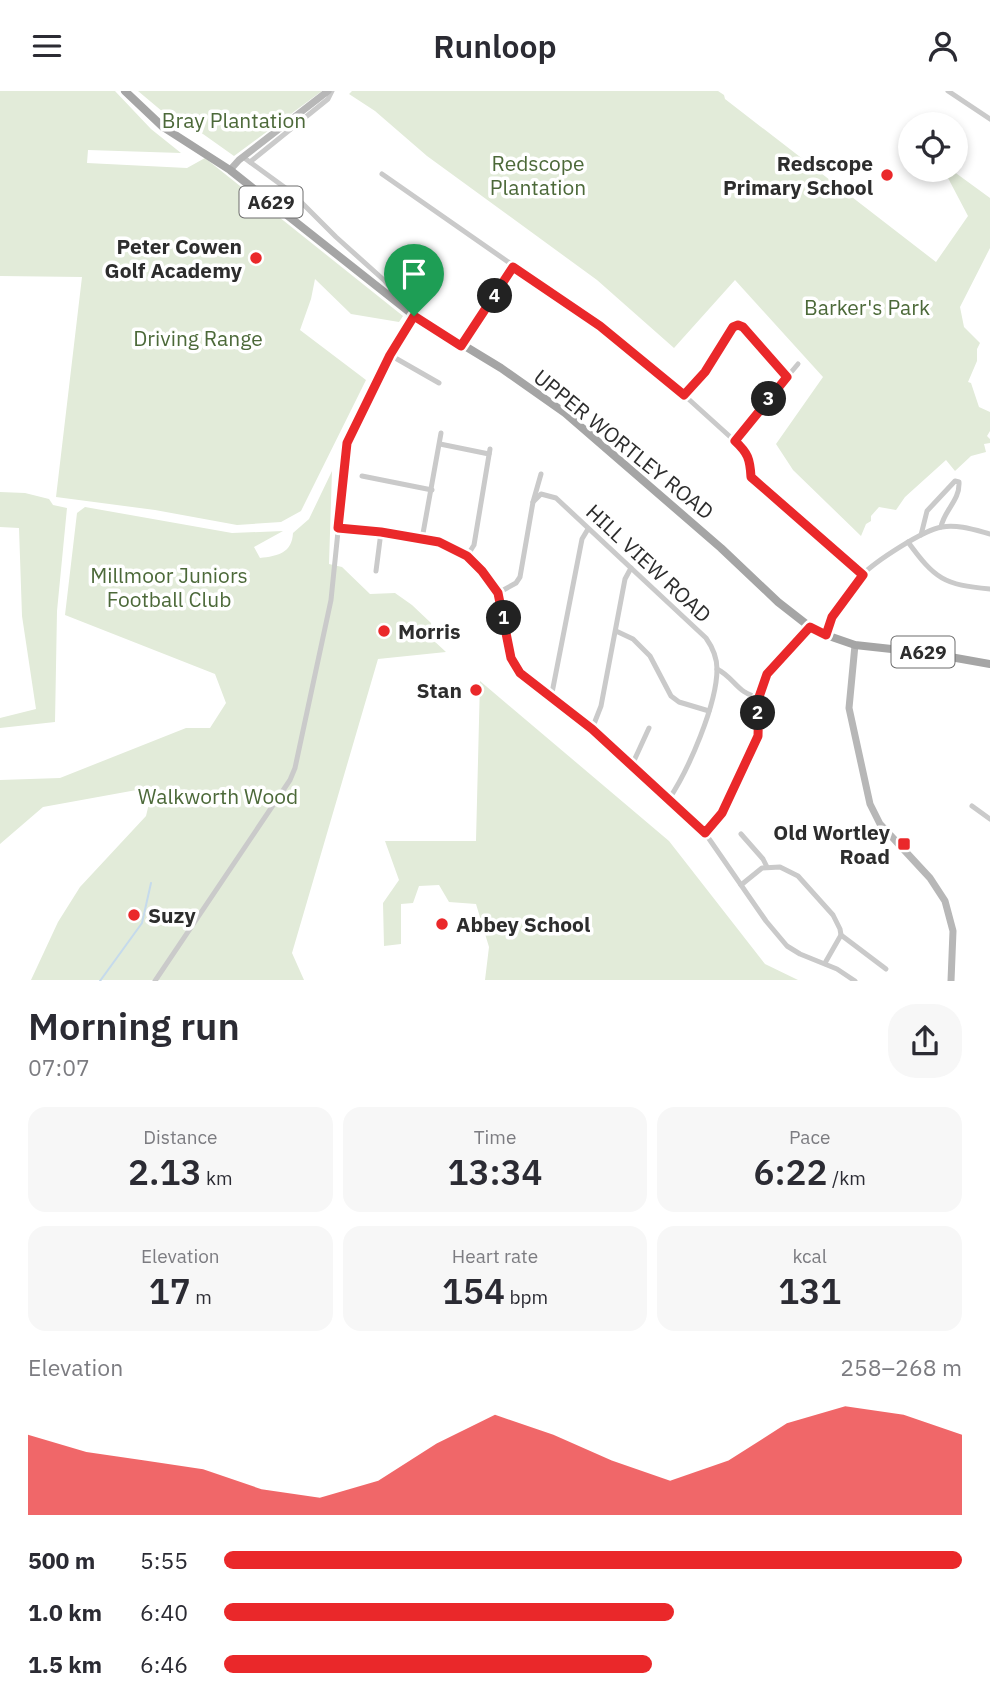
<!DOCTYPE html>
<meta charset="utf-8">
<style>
body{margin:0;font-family:"IBM Plex Sans",sans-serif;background:#f7f7f7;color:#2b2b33;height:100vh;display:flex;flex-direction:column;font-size:26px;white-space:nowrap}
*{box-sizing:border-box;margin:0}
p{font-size:23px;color:#7c7c81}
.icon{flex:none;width:38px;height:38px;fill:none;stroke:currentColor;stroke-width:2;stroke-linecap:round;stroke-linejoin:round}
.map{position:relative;height:890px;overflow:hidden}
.side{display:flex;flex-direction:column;background:#fff;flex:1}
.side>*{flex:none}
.tools{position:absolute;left:898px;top:21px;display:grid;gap:14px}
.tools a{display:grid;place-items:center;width:70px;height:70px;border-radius:50%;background:#fff;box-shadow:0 4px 10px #0003;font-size:35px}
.pin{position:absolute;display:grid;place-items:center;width:60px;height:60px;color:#fff;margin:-72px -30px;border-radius:50% 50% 50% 0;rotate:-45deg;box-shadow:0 0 7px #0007}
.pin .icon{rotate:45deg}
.km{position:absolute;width:35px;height:35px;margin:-18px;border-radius:50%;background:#222;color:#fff;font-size:19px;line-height:35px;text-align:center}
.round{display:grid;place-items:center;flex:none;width:74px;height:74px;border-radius:28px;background:#f7f7f7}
.head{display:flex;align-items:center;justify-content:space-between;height:119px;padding:0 28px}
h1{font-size:38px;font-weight:600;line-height:52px}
.stats{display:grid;grid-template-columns:repeat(3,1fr);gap:10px;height:119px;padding:7px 28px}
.stats div{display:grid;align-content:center;border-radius:18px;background:#f7f7f7;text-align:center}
.stats b{font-size:35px;font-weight:600}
.stats small{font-size:19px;font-weight:400}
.stats p{font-size:19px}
.chart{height:196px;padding:14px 28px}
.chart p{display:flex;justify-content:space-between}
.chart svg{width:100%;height:126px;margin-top:7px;fill:#ea282a;opacity:.7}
ul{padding:0 28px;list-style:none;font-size:23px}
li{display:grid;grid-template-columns:112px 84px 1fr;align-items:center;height:52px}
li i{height:18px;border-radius:9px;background:#ea282a}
header{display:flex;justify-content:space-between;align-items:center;height:91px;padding:0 28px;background:#fff;font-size:32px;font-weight:600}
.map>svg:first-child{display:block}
.green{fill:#e2ebd9}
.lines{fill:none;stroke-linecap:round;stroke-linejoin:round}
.stream{stroke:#c5daec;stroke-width:2}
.street{stroke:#cacaca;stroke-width:5}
.secondary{stroke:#b7b7b7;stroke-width:7}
.primary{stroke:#a5a5a5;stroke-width:8}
.route-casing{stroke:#fff;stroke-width:14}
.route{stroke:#ea282a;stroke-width:9}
.poi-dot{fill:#ea282a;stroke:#fff;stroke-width:2.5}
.labels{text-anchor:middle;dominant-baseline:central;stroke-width:7;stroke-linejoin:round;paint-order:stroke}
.shield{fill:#fff;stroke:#6c6c6c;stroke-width:2}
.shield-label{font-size:19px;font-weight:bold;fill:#2d2d2d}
.park-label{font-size:21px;fill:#4c6939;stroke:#fff}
.poi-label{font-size:21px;font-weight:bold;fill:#2d2d2d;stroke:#fff;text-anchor:end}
.street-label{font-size:21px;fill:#2d2d2d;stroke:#fff}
</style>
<header><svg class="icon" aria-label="menu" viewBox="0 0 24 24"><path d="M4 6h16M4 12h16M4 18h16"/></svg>Runloop<svg class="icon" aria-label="person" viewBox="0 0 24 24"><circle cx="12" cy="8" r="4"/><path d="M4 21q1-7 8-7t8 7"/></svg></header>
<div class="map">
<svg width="990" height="890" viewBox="0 0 990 890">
<rect width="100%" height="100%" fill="#fff"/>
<g class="green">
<path d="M 0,0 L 115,0 L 151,38 L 181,62 L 88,59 L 87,72 L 187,77 L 205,67 L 403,225 L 399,231 L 351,223 L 315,188 L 311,208 L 300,239 L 366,289 L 301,420 L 281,431 L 237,434 L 155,419 L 56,406 L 82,186 L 0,185 Z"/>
<path d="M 138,0 L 322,0 L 234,65 L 203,43 L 163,21 Z"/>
<path d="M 352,0 L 718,0 L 724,4 L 725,8 L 936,171 L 968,125 L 948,87 L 953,80 L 990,107 L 990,157 L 960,216 L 964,236 L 980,252 L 977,258 L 977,270 L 968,291 L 971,292 L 979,316 L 990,321 L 990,340 L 987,345 L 990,348 L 990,352 L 984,353 L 986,361 L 971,365 L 955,380 L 946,369 L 905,406 L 896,419 L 879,416 L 871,425 L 871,430 L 866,433 L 861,445 L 793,379 L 776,353 L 823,286 L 735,189 L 674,257 L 597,189 L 427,65 L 375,20 L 349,3 Z"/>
<path d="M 332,380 L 329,473 L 342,476 L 370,503 L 395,502 L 412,514 L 431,532 L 432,548 L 446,561 L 378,568 L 292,862 L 304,889 L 31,889 L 58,831 L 80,796 L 146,725 L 153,696 L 43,716 L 0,753 L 0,689 L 60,687 L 186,637 L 210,637 L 226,612 L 215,583 L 65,524 L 77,422 L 85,416 L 232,442 L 283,440 L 254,456 L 260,467 C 278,465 292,462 293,442 L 309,428 Z"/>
<path d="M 0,401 L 25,402 L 49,408 L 53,414 L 67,417 L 57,520 L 55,631 L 0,637 L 0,627 L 36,618 L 22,525 L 19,437 L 0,436 Z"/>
<path d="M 480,590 L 669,750 L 765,873 L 798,889 L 485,889 L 489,856 L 476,813 L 449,811 L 439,794 L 419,795 L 413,812 L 401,813 L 401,853 L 384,855 L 383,812 L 399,789 L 385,750 L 476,750 Z"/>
</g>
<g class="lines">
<path class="stream" d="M 100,890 L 142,832 L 151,792"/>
<g class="street">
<path d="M 948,0 L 990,28"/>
<path d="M 243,66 L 291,101 L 336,146 L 385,190 L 391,198 L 388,204"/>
<path d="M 250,71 L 328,8 L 332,0"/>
<path d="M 382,83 L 600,235 L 684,304 L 747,361 L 750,367 L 751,386 L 863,483"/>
<path d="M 461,255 L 514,176"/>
<path d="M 390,264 L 439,292"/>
<path d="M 787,286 L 798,273"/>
<path d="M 684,304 L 705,281 L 733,237 L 738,234 L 743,237 L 787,286 L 735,350"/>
<path d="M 440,353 L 489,363"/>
<path d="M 362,385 L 432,399"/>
<path d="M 533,411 L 541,403 L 556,407 L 706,547 C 713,557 717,566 717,578 C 717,613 689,678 669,708"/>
<path d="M 338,437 L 381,441 L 439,451 L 467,465 L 482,480 L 498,502 L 511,567 L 520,582 L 592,638 L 705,742 L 766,830 L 787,855 L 800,863 L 837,878 L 855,890"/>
<path d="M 921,444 L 927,420 L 955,390 L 959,391 C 960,410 944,419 941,436"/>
<path d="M 422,448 L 441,342"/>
<path d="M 908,451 C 935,488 944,494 990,498"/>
<path d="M 467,465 L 474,454 L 490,358"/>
<path d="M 376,480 L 381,441"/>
<path d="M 498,502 L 516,492 L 520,486 L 533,411 L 541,383"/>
<path d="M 616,540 L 633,548 L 650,565 L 671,605 L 679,611 L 709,620"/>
<path d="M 826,544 C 833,523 847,500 862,484 C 876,470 923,439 942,436 C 957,433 975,439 990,443"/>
<path d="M 717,578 C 735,587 737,603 759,606"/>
<path d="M 551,607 L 582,448 L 588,438"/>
<path d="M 592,638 L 601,615 L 625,488 L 631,477"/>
<path d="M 632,674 L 649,637"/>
<path d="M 972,715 L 990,728"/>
<path d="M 705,742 L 722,722 L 758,645 L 759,606 L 767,583 L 810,536"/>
<path d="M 741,743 L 763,768 L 767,776"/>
<path d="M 741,794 L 762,777 L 780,776 L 798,785 L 833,824 L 840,838 L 841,844 L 825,872"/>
<path d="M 841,844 L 886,878"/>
<path d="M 155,890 L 290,689 L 295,677 L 331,509 L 347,352 L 390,264 L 414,225"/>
</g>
<g class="secondary">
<path d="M 230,79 L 239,69 L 328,0"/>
<path d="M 855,554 L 849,617 L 870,713 L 880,733 L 930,787 L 945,810 L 953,840 L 951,890"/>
</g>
<path class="primary" d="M 125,0 L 163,36 L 230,79 L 412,223 L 501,277 L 565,322 L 721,457 L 778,511 L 810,536 L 826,544 L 855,554 L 928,562 L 990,573"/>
</g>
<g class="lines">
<defs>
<path id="route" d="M 513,176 L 600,235 L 684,304 L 705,281 L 733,236 L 738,234 L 743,236 L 787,286 L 735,350 C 748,362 750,368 751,386 L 863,484 L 832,526 L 826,544 L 810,536 L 767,583 L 759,606 L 758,645 L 722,722 L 705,742 L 592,638 L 520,582 L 511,567 L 498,502 L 482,480 L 467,465 L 439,451 L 381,441 L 338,437 L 347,352 L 390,264 L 414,225 L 461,255 Z"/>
</defs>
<use href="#route" class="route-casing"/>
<use href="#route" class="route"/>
</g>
<g class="poi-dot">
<circle cx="887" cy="84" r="7"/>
<circle cx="256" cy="167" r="7"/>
<circle cx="384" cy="540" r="7"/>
<circle cx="476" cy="599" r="7"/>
<rect x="897" y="746" width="14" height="14" rx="3.5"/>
<circle cx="134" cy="824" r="7"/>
<circle cx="442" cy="833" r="7"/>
</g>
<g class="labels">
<g class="shield">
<rect x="239.5" y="95.5" width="63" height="31" rx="5"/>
<rect x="891.5" y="545.5" width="63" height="31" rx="5"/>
</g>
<g class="shield-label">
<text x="271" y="111">A629</text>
<text x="923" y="561">A629</text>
</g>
<g class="park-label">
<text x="234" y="29">Bray Plantation</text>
<text x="538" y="72">Redscope<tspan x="538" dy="24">Plantation</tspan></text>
<text x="867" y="216">Barker's Park</text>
<text x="198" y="247">Driving Range</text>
<text x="169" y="484">Millmoor Juniors<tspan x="169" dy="24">Football Club</tspan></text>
<text x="218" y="705">Walkworth Wood</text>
</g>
<g class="poi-label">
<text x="873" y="72">Redscope<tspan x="873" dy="24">Primary School</tspan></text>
<text x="242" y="155">Peter Cowen<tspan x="242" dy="24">Golf Academy</tspan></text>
<text x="398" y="540" text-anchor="start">Morris</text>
<text x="462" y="599">Stan</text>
<text x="890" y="741">Old Wortley<tspan x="890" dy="24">Road</tspan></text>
<text x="148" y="824" text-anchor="start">Suzy</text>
<text x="456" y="833" text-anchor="start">Abbey School</text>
</g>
<g class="street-label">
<text transform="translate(624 353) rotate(39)">UPPER WORTLEY ROAD</text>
<text transform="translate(649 472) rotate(43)">HILL VIEW ROAD</text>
</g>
</g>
</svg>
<div class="tools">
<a><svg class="icon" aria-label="locate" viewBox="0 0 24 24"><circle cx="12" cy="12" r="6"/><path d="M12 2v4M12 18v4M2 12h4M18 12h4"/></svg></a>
</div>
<div class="pin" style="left:414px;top:225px;background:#1e9e55"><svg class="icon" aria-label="arrive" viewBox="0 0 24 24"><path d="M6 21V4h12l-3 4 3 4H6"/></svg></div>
<b class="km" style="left:504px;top:527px">1</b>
<b class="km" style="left:758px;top:622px">2</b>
<b class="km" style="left:769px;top:308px">3</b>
<b class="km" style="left:495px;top:205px">4</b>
</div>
<section class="side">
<div class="head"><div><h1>Morning run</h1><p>07:07</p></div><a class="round"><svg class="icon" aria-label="share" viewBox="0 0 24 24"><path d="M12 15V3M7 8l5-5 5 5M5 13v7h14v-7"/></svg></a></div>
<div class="stats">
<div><p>Distance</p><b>2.13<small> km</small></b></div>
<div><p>Time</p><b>13:34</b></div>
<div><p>Pace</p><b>6:22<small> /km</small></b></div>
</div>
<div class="stats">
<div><p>Elevation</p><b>17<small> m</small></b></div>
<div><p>Heart rate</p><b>154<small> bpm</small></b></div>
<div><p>kcal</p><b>131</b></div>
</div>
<div class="chart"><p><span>Elevation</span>258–268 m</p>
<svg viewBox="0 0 160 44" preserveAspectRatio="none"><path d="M0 44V16L10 22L20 25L30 28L40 35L50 38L60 32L70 19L80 9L90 16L100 25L110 32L120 25L130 12L140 6L150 9L160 16V44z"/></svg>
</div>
<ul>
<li><b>500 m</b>5:55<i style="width:100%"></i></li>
<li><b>1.0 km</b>6:40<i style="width:61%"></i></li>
<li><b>1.5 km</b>6:46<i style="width:58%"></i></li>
</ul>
</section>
